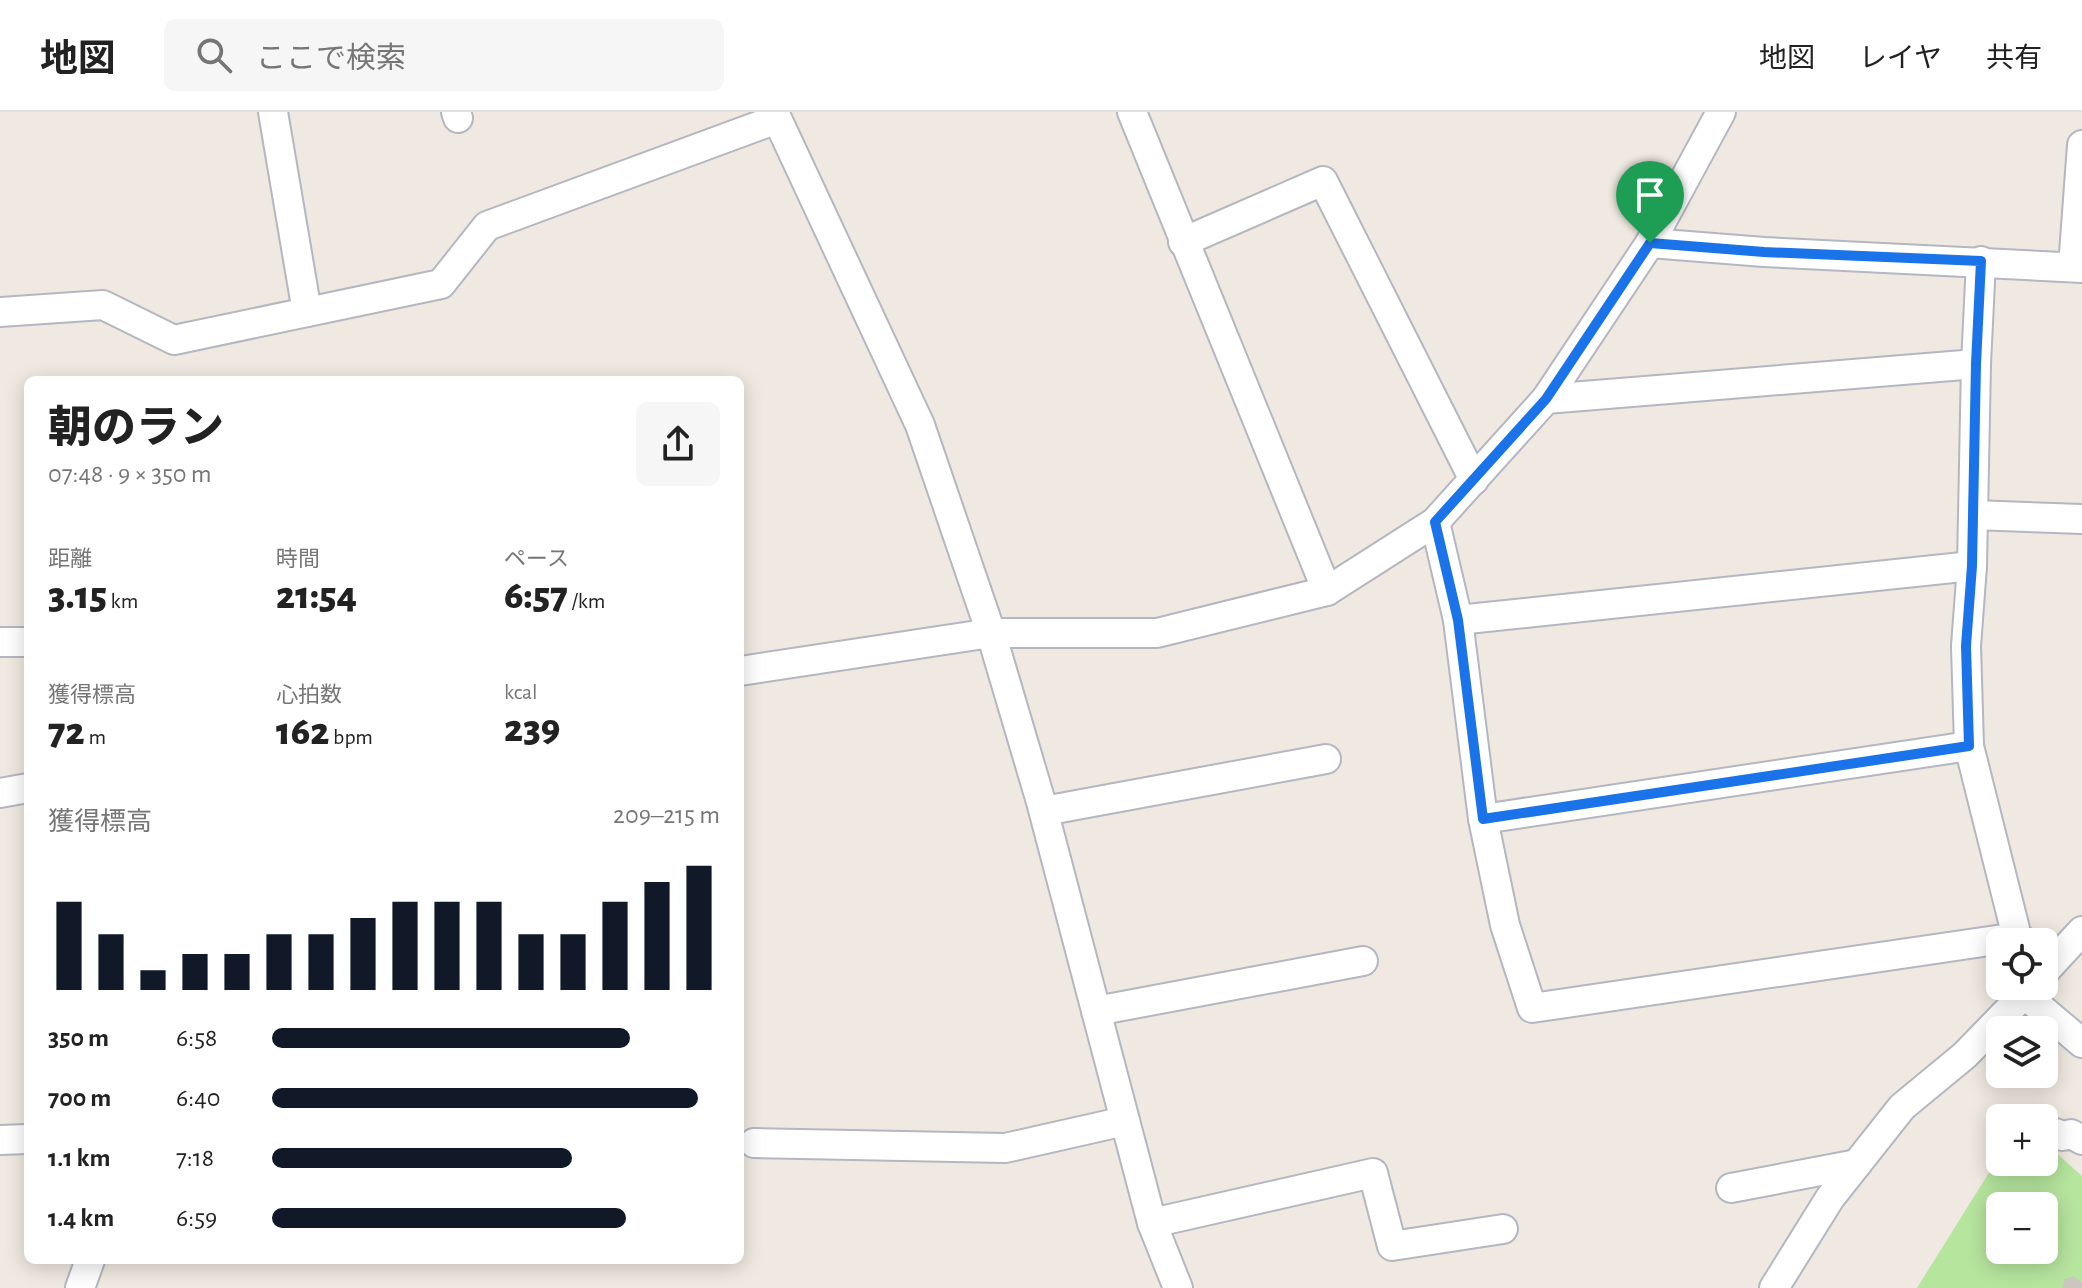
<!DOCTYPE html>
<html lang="ja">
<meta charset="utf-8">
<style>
body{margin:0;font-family:"Alegreya Sans","Noto Sans JP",sans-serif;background:#f6f6f6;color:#222;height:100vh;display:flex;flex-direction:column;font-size:30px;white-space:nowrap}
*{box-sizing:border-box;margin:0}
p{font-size:26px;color:#767676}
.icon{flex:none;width:44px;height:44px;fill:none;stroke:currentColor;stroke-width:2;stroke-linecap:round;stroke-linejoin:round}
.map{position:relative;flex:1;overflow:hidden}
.sheet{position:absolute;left:24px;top:264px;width:720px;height:888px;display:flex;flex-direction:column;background:#fff;border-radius:12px;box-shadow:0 4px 20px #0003}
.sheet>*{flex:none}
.fabs{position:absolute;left:1986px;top:816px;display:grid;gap:16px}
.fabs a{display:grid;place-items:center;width:72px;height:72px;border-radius:12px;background:#fff;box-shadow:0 4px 20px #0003;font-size:40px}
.pin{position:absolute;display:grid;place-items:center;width:68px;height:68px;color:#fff;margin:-82px -34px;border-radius:50% 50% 50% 0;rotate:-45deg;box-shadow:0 0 8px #0007}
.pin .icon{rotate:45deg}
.round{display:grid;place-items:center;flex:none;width:84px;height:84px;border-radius:12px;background:#f6f6f6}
.headline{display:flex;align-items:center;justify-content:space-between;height:136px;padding:0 24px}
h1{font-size:44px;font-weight:800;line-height:60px}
.stats{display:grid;grid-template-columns:repeat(3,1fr);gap:12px;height:136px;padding:8px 24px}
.stats div{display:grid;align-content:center}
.stats b{font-size:40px;font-weight:800}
.stats small{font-size:22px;font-weight:400}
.stats p{font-size:22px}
.chart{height:224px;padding:16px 24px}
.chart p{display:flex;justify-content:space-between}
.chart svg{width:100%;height:144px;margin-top:8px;stroke:#111827;stroke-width:6}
ul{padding:0 24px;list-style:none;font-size:26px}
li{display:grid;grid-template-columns:128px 96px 1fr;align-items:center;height:60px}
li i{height:20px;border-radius:10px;background:#111827}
header{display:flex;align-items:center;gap:48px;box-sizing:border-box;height:112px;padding:0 40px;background:#fff;border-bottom:2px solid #e0e0e0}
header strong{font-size:38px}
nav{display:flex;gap:44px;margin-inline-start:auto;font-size:28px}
.search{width:560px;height:72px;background:#f6f6f6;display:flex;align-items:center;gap:20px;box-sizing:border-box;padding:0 28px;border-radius:12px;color:#767676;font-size:30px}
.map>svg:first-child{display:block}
.green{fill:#b6e59e;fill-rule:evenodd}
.building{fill:#cbc7bf}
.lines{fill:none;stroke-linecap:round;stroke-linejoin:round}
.street-casing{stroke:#b4b7c1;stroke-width:32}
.street{stroke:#fff;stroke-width:28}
.route-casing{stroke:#fff;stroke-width:16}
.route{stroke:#1a73e8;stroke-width:10}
</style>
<header>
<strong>地図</strong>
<div class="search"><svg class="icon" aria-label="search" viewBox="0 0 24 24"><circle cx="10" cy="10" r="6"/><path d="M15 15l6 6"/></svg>ここで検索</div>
<nav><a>地図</a><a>レイヤ</a><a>共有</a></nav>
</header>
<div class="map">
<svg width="2082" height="1176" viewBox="0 0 2082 1176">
<rect width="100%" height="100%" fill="#efe9e1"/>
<path class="green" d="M 2044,1030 L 2082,1064 L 2082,1176 L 1917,1176 L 2000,1043 L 2000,1050 L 2044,1050 ZM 2000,1094 L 2044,1094 L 2044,1138 L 2000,1138 Z"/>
<path class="building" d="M 2073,1164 L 2082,1170 L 2082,1176 L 2063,1176 L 2064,1168 Z"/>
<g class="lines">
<defs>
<g id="street">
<path d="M 273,0 L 307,200"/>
<path d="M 456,0 L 458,6"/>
<path d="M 774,0 L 920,313 L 991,521 L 1041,690 L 1152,1111 L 1178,1176"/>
<path d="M 1132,0 L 1327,479"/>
<path d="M 1183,130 L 1323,69 L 1474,368"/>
<path d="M 1650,131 L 1764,140 L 2082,156"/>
<path d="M 1981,149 L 1976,252 L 1972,454 L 1966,534 L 1969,634 L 2017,825 L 2025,830"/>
<path d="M 2073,155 L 2082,33"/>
<path d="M 0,200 L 103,193 L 174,228 L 441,172 L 487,114 L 777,7"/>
<path d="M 1546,287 L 1976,252"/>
<path d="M 1973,403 L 2082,407"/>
<path d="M 1435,410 L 1458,508 L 1483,707 L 1505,813 L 1532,896 L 2017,825"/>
<path d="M 1458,508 L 1972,454"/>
<path d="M 0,530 L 28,530"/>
<path d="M 740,559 L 991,521 L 1157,521 L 1327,479 L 1435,410 L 1546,287 L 1650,131 L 1721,0"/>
<path d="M 0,681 L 28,676"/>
<path d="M 1044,699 L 1326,647"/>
<path d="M 1483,707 L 1969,634"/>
<path d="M 2044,860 L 2082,819"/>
<path d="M 2025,883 L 2082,931"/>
<path d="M 1096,899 L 1363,849"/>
<path d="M 2044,1017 L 2063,1024 L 2071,1022 L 2082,1028"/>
<path d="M 0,1028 L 28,1027"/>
<path d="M 754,1031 L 1005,1036 L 1125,1009"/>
<path d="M 1731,1076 L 1857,1052"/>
<path d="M 1152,1111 L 1373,1061 L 1392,1134 L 1503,1117"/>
<path d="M 80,1176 L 90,1148"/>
<path d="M 1774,1176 L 1830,1086 L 1902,995 L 1965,943 L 2032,874"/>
</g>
</defs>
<use href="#street" class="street-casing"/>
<use href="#street" class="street"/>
</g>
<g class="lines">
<defs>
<path id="route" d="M 1650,131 L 1764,140 L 1981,149 L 1976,252 L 1972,454 L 1966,534 L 1969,634 L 1483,707 L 1458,508 L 1435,410 L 1546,287 Z"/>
</defs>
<use href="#route" class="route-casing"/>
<use href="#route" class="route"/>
</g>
</svg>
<div class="fabs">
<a><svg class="icon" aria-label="locate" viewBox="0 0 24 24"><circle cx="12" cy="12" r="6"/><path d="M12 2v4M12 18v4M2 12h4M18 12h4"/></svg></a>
<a><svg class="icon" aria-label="layers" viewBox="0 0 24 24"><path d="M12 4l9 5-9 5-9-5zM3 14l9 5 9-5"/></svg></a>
<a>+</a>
<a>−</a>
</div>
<div class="pin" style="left:1650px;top:131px;background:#1e9e55"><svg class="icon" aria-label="arrive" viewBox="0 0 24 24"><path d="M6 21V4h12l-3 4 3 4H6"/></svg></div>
<section class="sheet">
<div class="headline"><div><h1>朝のラン</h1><p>07:48 · 9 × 350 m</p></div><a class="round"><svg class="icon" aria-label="share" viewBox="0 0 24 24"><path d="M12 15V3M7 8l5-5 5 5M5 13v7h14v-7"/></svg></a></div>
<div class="stats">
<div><p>距離</p><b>3.15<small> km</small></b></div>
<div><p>時間</p><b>21:54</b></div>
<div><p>ペース</p><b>6:57<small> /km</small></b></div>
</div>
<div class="stats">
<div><p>獲得標高</p><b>72<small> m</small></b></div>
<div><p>心拍数</p><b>162<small> bpm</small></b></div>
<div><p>kcal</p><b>239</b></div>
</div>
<div class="chart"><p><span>獲得標高</span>209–215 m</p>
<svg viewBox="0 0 160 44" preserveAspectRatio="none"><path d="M5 44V17M15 44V27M25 44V38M35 44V33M45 44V33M55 44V27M65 44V27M75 44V22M85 44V17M95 44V17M105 44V17M115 44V27M125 44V27M135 44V17M145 44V11M155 44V6"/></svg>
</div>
<ul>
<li><b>350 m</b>6:58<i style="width:80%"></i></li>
<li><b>700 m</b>6:40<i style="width:95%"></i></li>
<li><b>1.1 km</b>7:18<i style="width:67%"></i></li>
<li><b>1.4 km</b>6:59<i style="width:79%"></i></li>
</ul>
</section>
</div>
